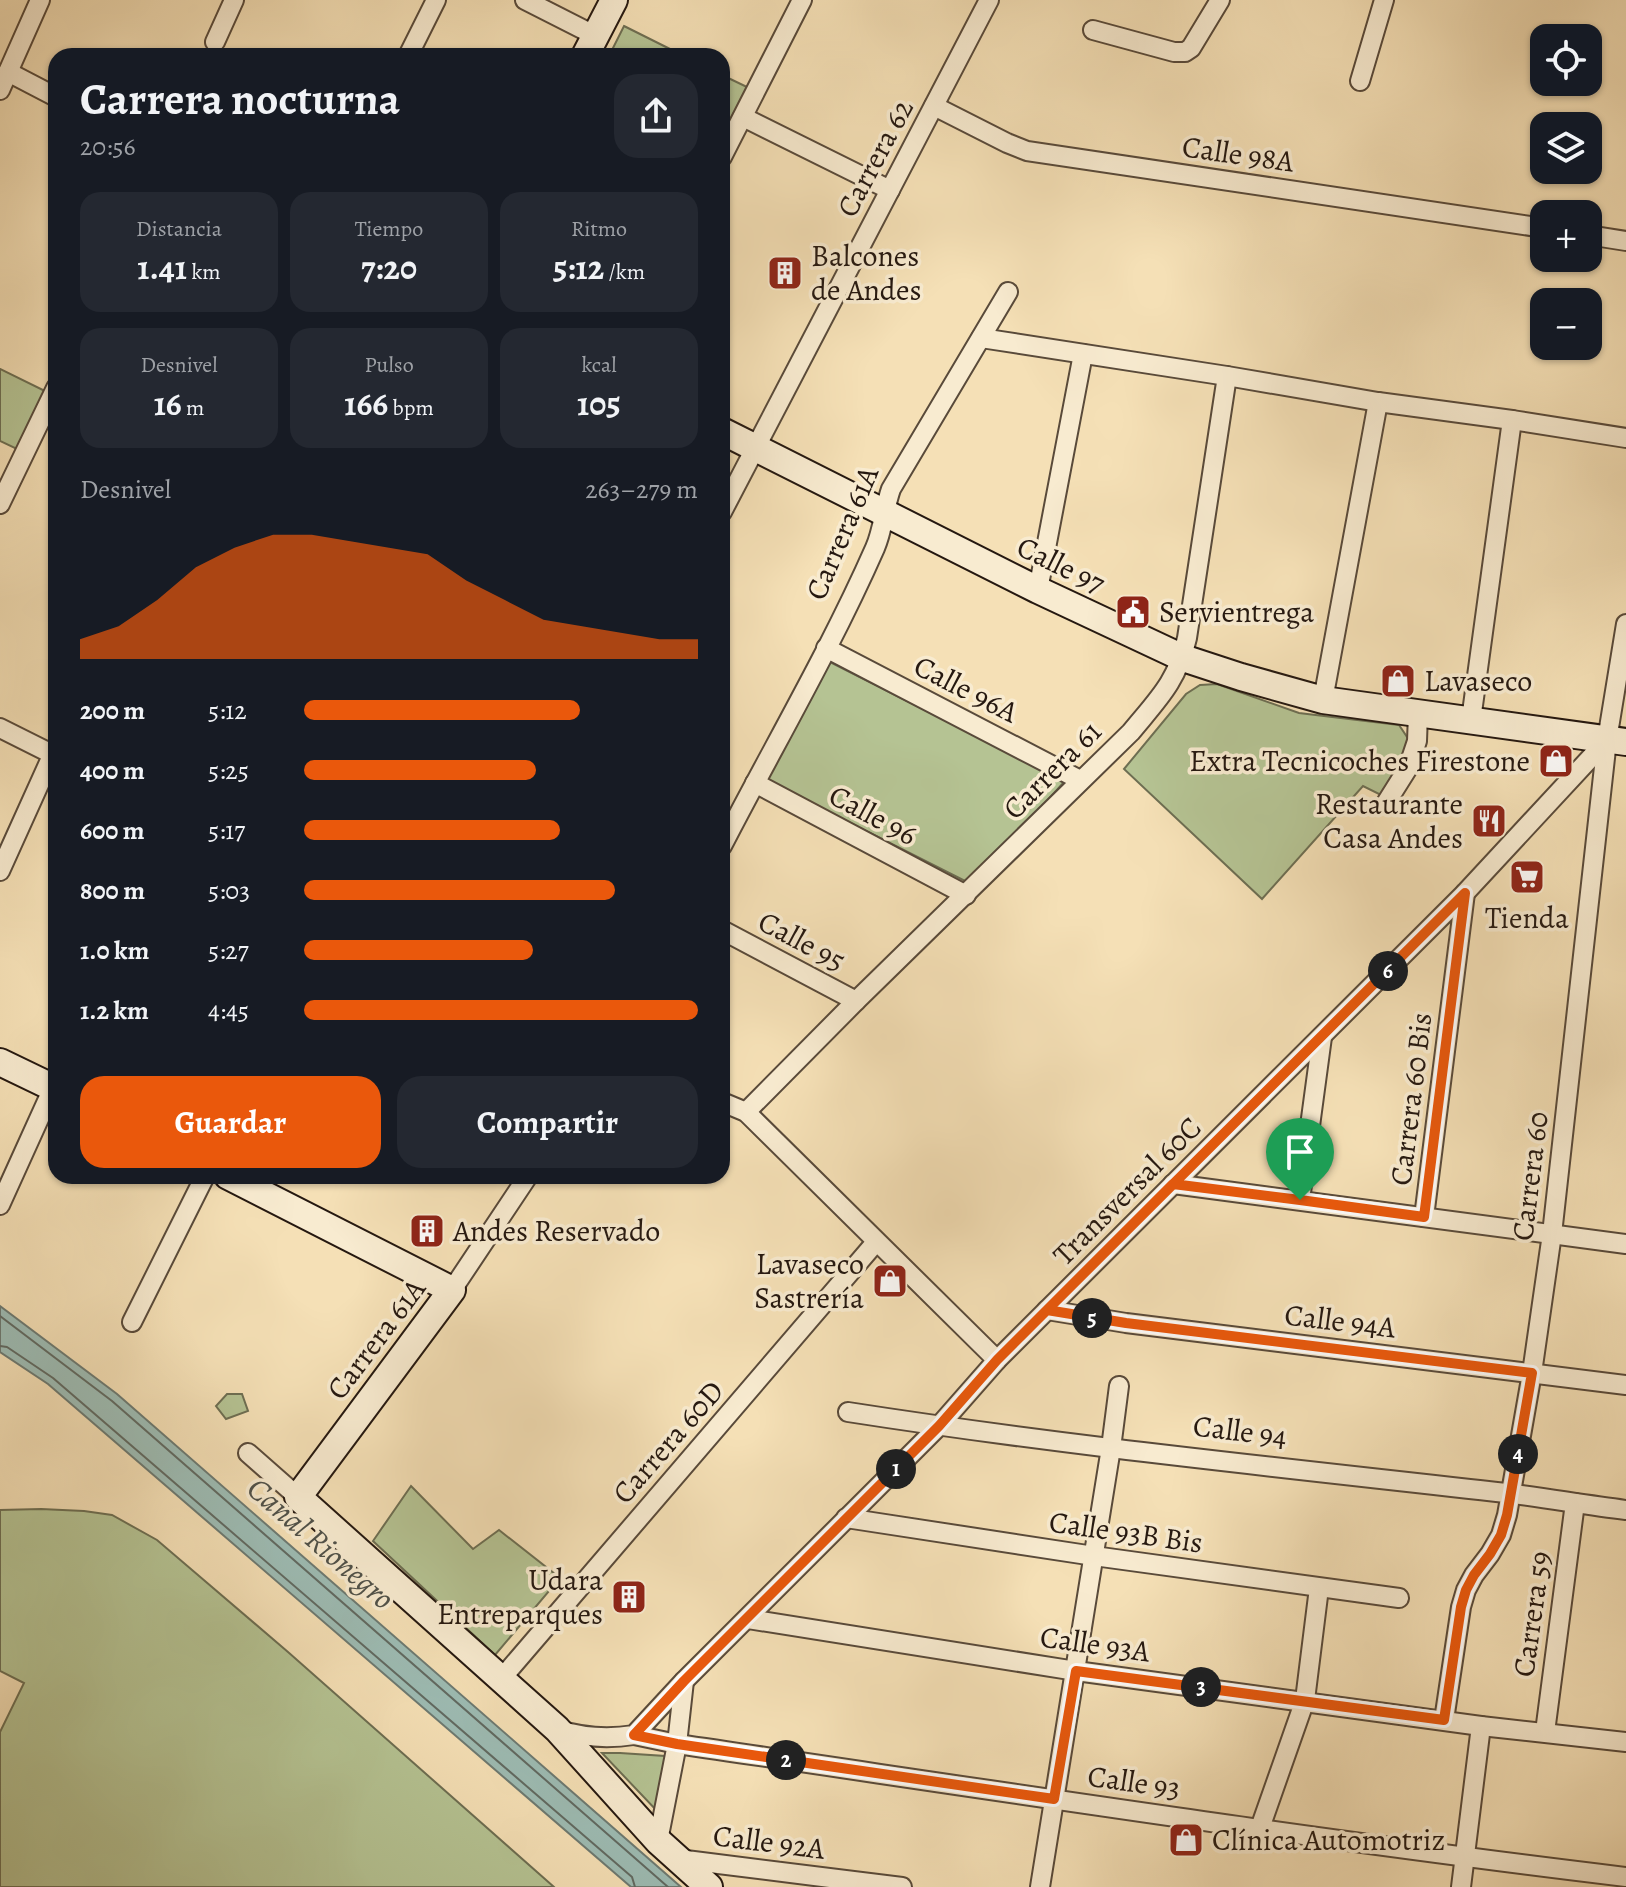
<!DOCTYPE html>
<html lang="es">
<meta charset="utf-8">
<style>
body{margin:0;font-family:Alegreya,serif;background:#242831;color:#f1f3f6;height:100vh;display:flex;flex-direction:column;font-size:30px;white-space:nowrap}
*{box-sizing:border-box;margin:0}
p{font-size:26px;color:#9ea1a6}
.icon{flex:none;width:44px;height:44px;fill:none;stroke:currentColor;stroke-width:2;stroke-linecap:round;stroke-linejoin:round}
.map{position:relative;flex:1;overflow:hidden}
.side{position:absolute;left:48px;top:48px;width:682px;height:1136px;display:flex;flex-direction:column;background:#171b24;border-radius:24px;box-shadow:0 2px 6px #0004}
.side>*{flex:none}
.buttons{position:absolute;left:1530px;top:24px;display:grid;gap:16px}
.buttons a{display:grid;place-items:center;width:72px;height:72px;border-radius:16px;background:#171b24;box-shadow:0 2px 6px #0004;font-size:40px}
.pin{position:absolute;display:grid;place-items:center;width:68px;height:68px;color:#fff;margin:-82px -34px;border-radius:50% 50% 50% 0;rotate:-45deg;box-shadow:0 0 8px #0007}
.pin .icon{rotate:45deg}
.km{position:absolute;width:40px;height:40px;margin:-20px;border-radius:50%;background:#222;color:#fff;font-size:22px;line-height:40px;text-align:center}
.round{display:grid;place-items:center;flex:none;width:84px;height:84px;border-radius:24px;background:#242831}
.headline{display:flex;align-items:center;justify-content:space-between;height:136px;padding:0 32px}
h1{font-size:44px;font-weight:600;line-height:60px}
.metrics{display:grid;grid-template-columns:repeat(3,1fr);gap:12px;height:136px;padding:8px 32px}
.metrics div{display:grid;align-content:center;border-radius:20px;background:#242831;text-align:center}
.metrics b{font-size:34px;font-weight:600}
.metrics small{font-size:22px;font-weight:400}
.metrics p{font-size:22px}
.chart{height:224px;padding:16px 32px}
.chart p{display:flex;justify-content:space-between}
.chart svg{width:100%;height:144px;margin-top:8px;fill:#ea580c;opacity:.7}
.cta{display:flex;gap:16px;margin-top:auto;padding:16px 32px}
.cta a{flex:1;height:92px;border-radius:24px;background:#ea580c;color:#fff;font-size:32px;font-weight:600;line-height:92px;text-align:center}
.cta a+a{background:#242831;color:#f1f3f6}
ul{padding:0 32px;list-style:none;font-size:26px}
li{display:grid;grid-template-columns:128px 96px 1fr;align-items:center;height:60px}
li i{height:20px;border-radius:10px;background:#ea580c}
.map>svg:first-child{display:block}
.green{fill:#b5c393;stroke:#6d6e52;stroke-width:2}
.water{fill:#9dbcb4;stroke:#6d7a72;stroke-width:2}
.lines{fill:none;stroke-linecap:round;stroke-linejoin:round}
.shore{stroke:#616a62;stroke-width:2}
.street-casing{stroke:#594a3a;stroke-width:22}
.secondary-casing{stroke:#251810;stroke-width:30}
.street{stroke:#f8ebd0;stroke-width:18}
.secondary{stroke:#f8ebd0;stroke-width:26}
.route-casing{stroke:#fff;stroke-width:16}
.route{stroke:#ea580c;stroke-width:10}
.labels{text-anchor:middle;dominant-baseline:central;stroke-width:7;stroke-linejoin:round;paint-order:stroke}
.street-label{font-size:30px;fill:#251810;stroke:#f8ebd0}
.poi-label{font-size:30px;fill:#251810;stroke:#f8ebd0;text-anchor:start}
.water-label{font-size:32px;font-style:italic;fill:#4f5149;stroke:#f8ebd0}
</style>
<div class="map">
<svg width="1626" height="1887" viewBox="0 0 1626 1887">
<rect width="100%" height="100%" fill="#f5e0b6"/>
<filter id="stains"><feTurbulence type="fractalNoise" baseFrequency=".0025" numOctaves="4"/><feColorMatrix values="0 0 0 0 .2 0 0 0 0 .09 0 0 0 0 .02 0 0 0 .5 -.17"/></filter>
<radialGradient id="worn" r=".72"><stop offset=".6" stop-color="#630" stop-opacity="0"/><stop offset="1" stop-color="#630" stop-opacity=".3"/></radialGradient>
<g class="green">
<path d="M 624,26 L 684,56 L 609,56 Z"/>
<path d="M 722,75 L 747,87 L 722,136 Z"/>
<path d="M 0,369 L 47,392 L 19,450 L 0,441 Z"/>
<path d="M 830,662 L 1065,781 L 971,884 L 765,780 Z"/>
<path d="M 1217,684 L 1299,713 L 1399,725 L 1409,740 L 1399,771 L 1383,796 L 1363,786 L 1262,899 L 1124,769 L 1186,694 L 1200,685 Z"/>
<path d="M 227,1394 L 242,1394 L 248,1411 L 226,1419 L 216,1406 Z"/>
<path d="M 411,1486 L 473,1549 L 499,1530 L 560,1578 L 495,1655 L 373,1541 Z"/>
<path d="M 41,1509 L 84,1511 L 112,1515 L 157,1540 L 288,1652 L 554,1887 L 0,1887 L 0,1732 L 24,1683 L 0,1671 L 0,1510 Z"/>
<path d="M 602,1753 L 620,1753 L 665,1756 L 658,1812 Z"/>
</g>
<path class="water" d="M 0,1306 L 117,1394 L 681,1887 L 631,1887 L 48,1384 L 0,1352 Z"/>
<g class="lines">
<g class="shore">
<path d="M 0,1316 L 112,1401 L 668,1887"/>
<path d="M 0,1346 L 7,1347 L 53,1378 L 632,1877 L 635,1887"/>
</g>
<defs>
<g id="street">
<path d="M 525,0 L 596,36"/>
<path d="M 1093,30 L 1174,52 L 1185,52 L 1191,48 L 1220,0"/>
<path d="M 215,42 L 234,0"/>
<path d="M 408,56 L 436,0"/>
<path d="M 8,72 L 56,97"/>
<path d="M 1360,81 L 1384,0"/>
<path d="M 0,90 L 40,0"/>
<path d="M 934,106 L 1007,143 L 1027,151 L 1544,228"/>
<path d="M 743,117 L 890,190"/>
<path d="M 722,157 L 802,0"/>
<path d="M 1588,235 L 1626,241"/>
<path d="M 981,338 L 1227,376 L 1378,402 L 1512,420 L 1626,438"/>
<path d="M 0,504 L 56,388"/>
<path d="M 722,512 L 989,0"/>
<path d="M 1038,590 L 1083,354"/>
<path d="M 826,648 L 1080,780"/>
<path d="M 1323,700 L 1378,402"/>
<path d="M 1471,720 L 1512,420"/>
<path d="M 0,728 L 56,756"/>
<path d="M 755,783 L 966,895"/>
<path d="M 1386,803 L 1408,768 L 1417,741 L 1418,713"/>
<path d="M 722,846 C 773,747 830,650 875,548 C 883,530 884,509 891,489 L 1008,292"/>
<path d="M 0,871 L 56,747"/>
<path d="M 722,930 L 856,1001"/>
<path d="M 722,1102 L 746,1112 L 997,1360"/>
<path d="M 746,1112 L 856,1001 L 1131,732 C 1158,699 1177,682 1187,638 L 1227,376"/>
<path d="M 1173,1184 L 1626,1244"/>
<path d="M 1300,1200 L 1322,1037"/>
<path d="M 0,1205 L 53,1088"/>
<path d="M 1424,1217 L 1465,893"/>
<path d="M 452,1290 L 528,1176"/>
<path d="M 1047,1310 L 1126,1323 L 1626,1385"/>
<path d="M 132,1322 L 205,1176"/>
<path d="M 848,1412 C 1066,1446 1286,1468 1506,1493 C 1546,1498 1586,1505 1626,1510"/>
<path d="M 248,1453 L 298,1497"/>
<path d="M 846,1518 L 1094,1556 L 1399,1598"/>
<path d="M 748,1619 L 1076,1671 L 1481,1726 L 1626,1742"/>
<path d="M 502,1678 L 876,1242"/>
<path d="M 1444,1720 L 1461,1607 L 1466,1590 L 1474,1575 L 1490,1554 L 1501,1535 L 1507,1515 L 1532,1373 L 1552,1234 L 1607,740 L 1626,624"/>
<path d="M 559,1730 C 585,1738 608,1739 634,1735 L 684,1681 L 939,1426 L 997,1360 L 1465,893 L 1607,740"/>
<path d="M 1545,1732 L 1575,1503"/>
<path d="M 634,1735 L 677,1744 C 993,1790 1309,1839 1626,1877"/>
<path d="M 1260,1828 L 1305,1700 L 1319,1588"/>
<path d="M 658,1841 L 677,1744 L 684,1681"/>
<path d="M 678,1859 L 902,1887"/>
<path d="M 1040,1887 L 1111,1448 L 1119,1386"/>
<path d="M 1461,1887 L 1481,1726"/>
</g>
<g id="secondary">
<path d="M 585,56 L 614,0"/>
<path d="M 722,431 L 1038,590 L 1183,658 L 1241,677 L 1323,700 L 1626,742"/>
<path d="M 0,1062 L 56,1089"/>
<path d="M 228,1176 L 452,1290 L 298,1497 L 557,1729 L 658,1841 L 709,1887"/>
</g>
</defs>
<use href="#street" class="street-casing"/>
<use href="#secondary" class="secondary-casing"/>
<use href="#street" class="street"/>
<use href="#secondary" class="secondary"/>
</g>
<g class="lines">
<defs>
<path id="route" d="M 1300,1200 L 1173,1184 L 997,1360 L 939,1426 L 684,1681 L 634,1735 L 677,1744 L 1054,1799 L 1076,1671 L 1444,1720 L 1461,1607 L 1466,1590 L 1474,1575 L 1490,1554 L 1501,1535 L 1507,1515 L 1532,1373 L 1126,1323 L 1047,1310 C 1186,1171 1326,1033 1465,893 L 1424,1217 L 1300,1200"/>
</defs>
<use href="#route" class="route-casing"/>
<use href="#route" class="route"/>
</g>
<defs>
<symbol id="building-square" viewBox="-11 -11 22 22"><rect x="-9" y="-9" width="18" height="18" rx="4" fill="#8f2418" stroke="#f8ebd0"/><path d="M-4-6H4V6H1V3H-1V6H-4ZM-2.5-4.3h1.7v1.8h-1.7ZM.8-4.3h1.7v1.8H.8ZM-2.5-1h1.7V.8h-1.7ZM.8-1h1.7V.8H.8Z" fill="#fff"/></symbol>
<symbol id="civic-square" viewBox="-11 -11 22 22"><rect x="-9" y="-9" width="18" height="18" rx="4" fill="#8f2418" stroke="#f8ebd0"/><path d="M-.6-6.5H3V-4.5H.6V-3L4-1V1h2V6H-6V1h2V-1L-.6-3ZM-1.2 2.5V6h2.4V2.5Z" fill="#fff"/></symbol>
<symbol id="shop-square" viewBox="-11 -11 22 22"><rect x="-9" y="-9" width="18" height="18" rx="4" fill="#8f2418" stroke="#f8ebd0"/><path d="M-5-2.5h2.3a2.7 3.5 0 0 1 5.4 0H5L5.5 6h-11ZM-1.5-2.5h3a1.5 2.3 0 0 0-3 0Z" fill="#fff"/></symbol>
<symbol id="restaurant-square" viewBox="-11 -11 22 22"><rect x="-9" y="-9" width="18" height="18" rx="4" fill="#8f2418" stroke="#f8ebd0"/><path d="M-5-6h1v4h1v-4h1v4h1v-4h1v5L-1.5 .5V6h-2V.5L-5-1ZM5-6V6H3V1.5H1.5Q1.5-4 5-6Z" fill="#fff"/></symbol>
<symbol id="supermarket-square" viewBox="-11 -11 22 22"><rect x="-9" y="-9" width="18" height="18" rx="4" fill="#8f2418" stroke="#f8ebd0"/><path d="M-6-5.5h2.5l.6 2H6L4.5 2H-2.5L-4.4-4H-6ZM-1.5 3.2a1.3 1.3 0 1 0 .1 0ZM3 3.2a1.3 1.3 0 1 0 .1 0Z" fill="#fff"/></symbol>
</defs>
<g fill-rule="evenodd">
<use href="#building-square" x="765" y="253" width="40" height="40"/>
<use href="#civic-square" x="1113" y="592" width="40" height="40"/>
<use href="#shop-square" x="1378" y="661" width="40" height="40"/>
<use href="#shop-square" x="1536" y="741" width="40" height="40"/>
<use href="#restaurant-square" x="1469" y="801" width="40" height="40"/>
<use href="#supermarket-square" x="1507" y="857" width="40" height="40"/>
<use href="#building-square" x="407" y="1211" width="40" height="40"/>
<use href="#shop-square" x="870" y="1261" width="40" height="40"/>
<use href="#building-square" x="609" y="1577" width="40" height="40"/>
<use href="#shop-square" x="1166" y="1820" width="40" height="40"/>
</g>
<g class="labels">
<g class="street-label">
<text transform="translate(1238 154) rotate(8)">Calle 98A</text>
<text transform="translate(875 158) rotate(-62)">Carrera 62</text>
<text transform="translate(842 533) rotate(-67)">Carrera 61A</text>
<text transform="translate(1061 565) rotate(26)">Calle 97</text>
<text transform="translate(966 689) rotate(27)">Calle 96A</text>
<text transform="translate(1052 770) rotate(-45)">Carrera 61</text>
<text transform="translate(873 815) rotate(28)">Calle 96</text>
<text transform="translate(802 941) rotate(28)">Calle 95</text>
<text transform="translate(1411 1099) rotate(-83)">Carrera 60 Bis</text>
<text transform="translate(1530 1176) rotate(-83)">Carrera 60</text>
<text transform="translate(1127 1191) rotate(-45)">Transversal 60C</text>
<text transform="translate(1340 1321) rotate(7)">Calle 94A</text>
<text transform="translate(376 1339) rotate(-53)">Carrera 61A</text>
<text transform="translate(1240 1431) rotate(7)">Calle 94</text>
<text transform="translate(668 1442) rotate(-49)">Carrera 60D</text>
<text transform="translate(1126 1532) rotate(8)">Calle 93B Bis</text>
<text transform="translate(1532 1614) rotate(-82)">Carrera 59</text>
<text transform="translate(1095 1644) rotate(8)">Calle 93A</text>
<text transform="translate(1134 1782) rotate(8)">Calle 93</text>
<text transform="translate(769 1842) rotate(7)">Calle 92A</text>
</g>
<g class="poi-label">
<text x="811" y="256">Balcones<tspan x="811" dy="34">de Andes</tspan></text>
<text x="1159" y="612">Servientrega</text>
<text x="1424" y="681">Lavaseco</text>
<text x="1530" y="761" text-anchor="end">Extra Tecnicoches Firestone</text>
<text x="1463" y="804" text-anchor="end">Restaurante<tspan x="1463" dy="34">Casa Andes</tspan></text>
<text x="1527" y="918" text-anchor="middle">Tienda</text>
<text x="453" y="1231">Andes Reservado</text>
<text x="864" y="1264" text-anchor="end">Lavaseco<tspan x="864" dy="34">Sastrería</tspan></text>
<text x="603" y="1580" text-anchor="end">Udara<tspan x="603" dy="34">Entreparques</tspan></text>
<text x="1212" y="1840">Clínica Automotriz</text>
</g>
<g class="water-label">
<text transform="translate(321 1543) rotate(41)">Canal Rionegro</text>
</g>
</g>
<rect width="100%" height="100%" filter="url(#stains)"/>
<rect width="100%" height="100%" fill="url(#worn)"/>
</svg>
<div class="buttons">
<a><svg class="icon" aria-label="locate" viewBox="0 0 24 24"><circle cx="12" cy="12" r="6"/><path d="M12 2v4M12 18v4M2 12h4M18 12h4"/></svg></a>
<a><svg class="icon" aria-label="layers" viewBox="0 0 24 24"><path d="M12 4l9 5-9 5-9-5zM3 14l9 5 9-5"/></svg></a>
<a>+</a>
<a>−</a>
</div>
<div class="pin" style="left:1300px;top:1200px;background:#1e9e55"><svg class="icon" aria-label="arrive" viewBox="0 0 24 24"><path d="M6 21V4h12l-3 4 3 4H6"/></svg></div>
<b class="km" style="left:896px;top:1469px">1</b>
<b class="km" style="left:786px;top:1760px">2</b>
<b class="km" style="left:1201px;top:1687px">3</b>
<b class="km" style="left:1518px;top:1454px">4</b>
<b class="km" style="left:1092px;top:1318px">5</b>
<b class="km" style="left:1388px;top:971px">6</b>
<section class="side">
<div class="headline"><div><h1>Carrera nocturna</h1><p>20:56</p></div><a class="round"><svg class="icon" aria-label="share" viewBox="0 0 24 24"><path d="M12 15V3M7 8l5-5 5 5M5 13v7h14v-7"/></svg></a></div>
<div class="metrics">
<div><p>Distancia</p><b>1.41<small> km</small></b></div>
<div><p>Tiempo</p><b>7:20</b></div>
<div><p>Ritmo</p><b>5:12<small> /km</small></b></div>
</div>
<div class="metrics">
<div><p>Desnivel</p><b>16<small> m</small></b></div>
<div><p>Pulso</p><b>166<small> bpm</small></b></div>
<div><p>kcal</p><b>105</b></div>
</div>
<div class="chart"><p><span>Desnivel</span>263–279 m</p>
<svg viewBox="0 0 160 44" preserveAspectRatio="none"><path d="M0 44V38L10 34L20 26L30 16L40 10L50 6L60 6L70 8L80 10L90 12L100 20L110 26L120 32L130 34L140 36L150 38L160 38V44z"/></svg>
</div>
<ul>
<li><b>200 m</b>5:12<i style="width:70%"></i></li>
<li><b>400 m</b>5:25<i style="width:59%"></i></li>
<li><b>600 m</b>5:17<i style="width:65%"></i></li>
<li><b>800 m</b>5:03<i style="width:79%"></i></li>
<li><b>1.0 km</b>5:27<i style="width:58%"></i></li>
<li><b>1.2 km</b>4:45<i style="width:100%"></i></li>
</ul>
<div class="cta"><a>Guardar</a><a>Compartir</a></div>
</section>
</div>
